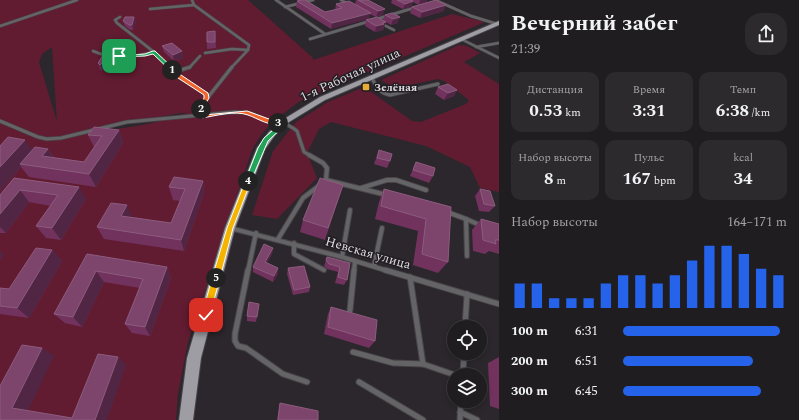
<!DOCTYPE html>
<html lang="ru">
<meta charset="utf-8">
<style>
body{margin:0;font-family:Spectral,serif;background:#2d2a2e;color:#f1f3f6;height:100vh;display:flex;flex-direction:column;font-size:15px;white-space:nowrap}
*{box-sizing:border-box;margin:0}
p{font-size:13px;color:#a2a2a5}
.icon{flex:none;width:22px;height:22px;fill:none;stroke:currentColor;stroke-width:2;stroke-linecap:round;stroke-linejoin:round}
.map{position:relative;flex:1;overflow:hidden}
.panel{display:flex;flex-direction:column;background:#201d21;width:300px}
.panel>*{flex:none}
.tools{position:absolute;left:447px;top:320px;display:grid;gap:8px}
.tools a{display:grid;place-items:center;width:40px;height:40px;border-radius:50%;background:#201d21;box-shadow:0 2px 6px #0003,0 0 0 1px #3d3b3f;font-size:20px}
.pin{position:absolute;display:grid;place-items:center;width:34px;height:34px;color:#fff;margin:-17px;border-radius:8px;box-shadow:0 2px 6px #0006}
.km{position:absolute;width:20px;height:20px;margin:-10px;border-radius:50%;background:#222;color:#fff;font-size:11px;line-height:20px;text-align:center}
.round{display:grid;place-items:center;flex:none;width:42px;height:42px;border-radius:16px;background:#2d2a2e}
.summary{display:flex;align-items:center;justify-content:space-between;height:68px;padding:0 12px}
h1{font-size:22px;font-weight:700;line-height:30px}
.stats{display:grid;grid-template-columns:repeat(3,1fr);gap:6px;height:68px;padding:4px 12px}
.stats div{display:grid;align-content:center;border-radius:10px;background:#2d2a2e;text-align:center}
.stats b{font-size:17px;font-weight:700}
.stats small{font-size:11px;font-weight:400}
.stats p{font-size:11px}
.chart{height:112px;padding:8px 12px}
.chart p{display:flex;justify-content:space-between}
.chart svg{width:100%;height:72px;margin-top:4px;stroke:#2563eb;stroke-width:6}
ul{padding:0 12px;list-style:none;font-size:13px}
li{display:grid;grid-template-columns:64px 48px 1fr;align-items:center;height:30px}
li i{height:10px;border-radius:5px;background:#2563eb}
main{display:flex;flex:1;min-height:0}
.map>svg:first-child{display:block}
.green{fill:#621c31;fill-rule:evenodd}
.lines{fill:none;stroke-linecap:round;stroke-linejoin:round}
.service-far3-casing{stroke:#484449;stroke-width:3.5}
.service-far2-casing{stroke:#484449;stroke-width:4.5}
.service-far1-casing{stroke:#484449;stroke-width:6}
.service-casing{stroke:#484449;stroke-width:7}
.primary-casing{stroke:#484449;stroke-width:2}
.service-far3{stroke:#646366;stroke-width:2.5}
.service-far2{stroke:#646366;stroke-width:3}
.service-far1{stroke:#646366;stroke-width:4}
.service{stroke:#646366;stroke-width:5}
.primary{fill:#9e9da4;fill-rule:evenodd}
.wall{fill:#71325e}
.shaded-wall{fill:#502644}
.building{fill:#7d446c;stroke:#8c5c7e}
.split-1{fill:#22a559;stroke:#fff}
.split-2{fill:#f0652b;stroke:#fff}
.split-3{fill:#f0652b;stroke:#fff}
.split-4{fill:#22a559;stroke:#fff}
.split-5{fill:#f5b400;stroke:#fff}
.split-6{fill:#f5b400;stroke:#fff}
.poi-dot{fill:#e7ac36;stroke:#211d23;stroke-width:1.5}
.labels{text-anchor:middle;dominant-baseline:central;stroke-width:3;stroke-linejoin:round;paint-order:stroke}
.far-poi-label{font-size:11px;font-weight:bold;fill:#dedbdf;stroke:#211d23;text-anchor:start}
.street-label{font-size:13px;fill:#dedbdf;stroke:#211d23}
</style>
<main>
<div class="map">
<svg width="499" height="420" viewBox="0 0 499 420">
<rect width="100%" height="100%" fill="#2b272c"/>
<g class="green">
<path d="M 0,0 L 248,0 L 313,58 L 313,60 L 452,14 L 485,22 L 300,101 L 272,122 L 261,135 L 252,150 L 188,342 L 178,393 L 176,420 L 0,420 ZM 52,47 L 57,122 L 39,62 L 42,54 ZM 187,112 C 171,121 110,133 90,129 Z"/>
<path d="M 459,45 L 467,46 L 480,53 L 464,62 L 499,84 L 499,192 L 480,188 L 470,167 L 426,146 L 331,122 L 319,129 L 307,153 L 317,178 L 277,219 L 252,215 L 273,151 L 296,122 L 328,102 L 364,87 L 412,121 L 421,122 L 466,104 L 469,100 L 444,81 L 438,79 L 395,88 L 381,80 Z"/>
</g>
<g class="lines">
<defs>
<g id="service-far3">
<path d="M 192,0 L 194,5 L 249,45 L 248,50 L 231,68"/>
<path d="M 276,0 L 325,34"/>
<path d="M 341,0 L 348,4"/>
<path d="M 435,0 L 471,16 L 497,24"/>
<path d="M 285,7 L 313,0"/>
<path d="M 150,9 L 194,5"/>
<path d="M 120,17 L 115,20 L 117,23 L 154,52 L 169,68"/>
<path d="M 380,23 L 394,30"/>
<path d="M 0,26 L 77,0"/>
<path d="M 310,39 L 417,7"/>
<path d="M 461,39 L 499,58"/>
<path d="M 476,47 L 499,43"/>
<path d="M 93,51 C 112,60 134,57 154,52"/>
<path d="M 205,53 L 232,49 L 248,50"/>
<path d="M 189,68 L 200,56"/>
</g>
<g id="service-far2">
<path d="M 168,67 L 176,75 L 206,94 L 207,98"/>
<path d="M 172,70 L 181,70 L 190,67"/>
<path d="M 372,78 C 376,87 380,93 390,95 L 438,84"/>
<path d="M 201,116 L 201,106 L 232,67"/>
<path d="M 0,121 L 38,137 L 47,139 L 61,138 L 127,122 L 234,112 L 250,113 L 268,121 L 284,123 L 293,128 L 297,131 L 304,152 L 311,156"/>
</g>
<g id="service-far1">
<path d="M 309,155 L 323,163 L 327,168 L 326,180 L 387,195"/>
<path d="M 361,188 L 387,180 L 396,180 L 426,190"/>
<path d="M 447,212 L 466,219 L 467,256"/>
<path d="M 466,219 L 482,226"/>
<path d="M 230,228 L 342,257 L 388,271"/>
<path d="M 278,239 L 303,198 L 320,185"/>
<path d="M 294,243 L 294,254 L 324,270"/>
<path d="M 342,257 L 350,210"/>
<path d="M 374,266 L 382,228"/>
<path d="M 248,271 L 256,233"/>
<path d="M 354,271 L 355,261"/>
</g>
<g id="service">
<path d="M 248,270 L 235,334 L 235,341 L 238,346 L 246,348 L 283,374 L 307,382"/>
<path d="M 385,270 L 499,304"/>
<path d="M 410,277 L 423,364"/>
<path d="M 350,310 L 354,270"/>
<path d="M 465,327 L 467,294"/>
<path d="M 353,352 L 393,363 L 423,364 L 455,375"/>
<path d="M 463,375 L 464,353"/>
<path d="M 359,382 L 423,420"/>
<path d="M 460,412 L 477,420"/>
<path d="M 460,420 L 461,401"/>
</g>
<path id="primary" d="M 499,21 L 499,25 L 325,100 L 289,122 L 275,135 L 265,149 L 235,228 L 201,358 L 193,420 L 179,420 L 187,358 L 225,228 L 257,148 L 269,132 L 284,119 L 320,97 Z"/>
</defs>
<use href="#service-far3" class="service-far3-casing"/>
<use href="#service-far2" class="service-far2-casing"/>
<use href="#service-far1" class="service-far1-casing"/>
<use href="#service" class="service-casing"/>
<use href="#primary" class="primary-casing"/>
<use href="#service-far3" class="service-far3"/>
<use href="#service-far2" class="service-far2"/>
<use href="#service-far1" class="service-far1"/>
<use href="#service" class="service"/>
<use href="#primary" class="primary"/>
</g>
<g class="wall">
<path d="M 356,0 L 368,0 L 383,15 L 376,17 L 370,14 L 331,29 L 296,7 L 297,1 L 325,12 L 335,10 L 336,4 L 355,5 Z"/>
<path d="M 392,0 L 427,0 L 426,3 L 419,5 L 413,2 L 411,7 L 403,9 L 391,3 Z"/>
<path d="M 412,7 L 444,11 L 420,18 L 410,13 Z"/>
<path d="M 392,13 L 398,23 L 391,25 L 386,22 L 383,30 L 375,32 L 365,26 L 366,20 L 383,20 L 385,15 Z"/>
<path d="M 134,17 L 136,22 L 133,30 L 130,30 L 125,26 L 123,21 Z"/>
<path d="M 215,31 L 216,48 L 207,49 L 207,42 Z"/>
<path d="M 122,43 L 124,49 L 119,54 L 112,53 L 114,59 L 102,71 L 100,70 L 98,63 L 110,53 L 108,47 Z"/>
<path d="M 162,46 L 182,51 L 183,58 L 174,61 L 164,52 Z"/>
<path d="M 438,87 L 457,90 L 454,96 L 444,100 L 435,94 Z"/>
<path d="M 119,130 L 123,143 L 96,187 L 29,177 L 21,167 L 0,191 L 0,146 L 32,150 L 48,149 L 54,158 L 84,162 L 94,147 L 88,135 Z"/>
<path d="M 379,150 L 390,161 L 387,168 L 374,164 Z"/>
<path d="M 416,162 L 433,176 L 429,183 L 410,176 Z"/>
<path d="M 14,178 L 86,199 L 61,240 L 46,238 L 36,226 L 51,206 L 29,202 L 6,233 L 0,233 L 0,195 Z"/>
<path d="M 203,181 L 204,193 L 184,251 L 104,239 L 97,227 L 132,217 L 171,223 L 180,201 L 173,200 L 169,187 Z"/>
<path d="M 343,185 L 325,240 L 300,232 L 303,220 Z"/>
<path d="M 384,189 L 451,207 L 448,262 L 438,273 L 413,265 L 418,231 L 375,219 L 379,202 Z"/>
<path d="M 480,189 L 495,206 L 489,212 L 479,211 L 475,196 Z"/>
<path d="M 481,219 L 499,224 L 499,254 L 489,251 L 485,254 L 473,251 L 472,230 Z"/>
<path d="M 273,248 L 272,254 L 267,263 L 278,274 L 273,282 L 253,272 L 253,267 Z"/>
<path d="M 52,250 L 62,261 L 29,318 L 0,314 L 0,288 L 9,289 Z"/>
<path d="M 87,254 L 167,267 L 171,278 L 150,336 L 132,333 L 125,324 L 140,288 L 104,282 L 82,327 L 65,323 L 54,314 Z"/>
<path d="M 327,257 L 350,263 L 347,280 L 344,285 L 335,283 L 338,272 L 327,269 L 324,266 Z"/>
<path d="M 288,268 L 310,287 L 309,292 L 293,295 L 287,274 Z"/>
<path d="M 259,304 L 256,322 L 247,321 L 247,316 Z"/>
<path d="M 331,307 L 375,341 L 369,348 L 324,334 L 328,314 Z"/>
<path d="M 499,357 L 499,409 L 490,406 L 488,363 Z"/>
<path d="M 280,403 L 318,420 L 277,420 L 279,408 Z"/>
</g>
<g class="shaded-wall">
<path d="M 420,0 L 427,0 L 426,3 L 419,5 Z"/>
<path d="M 413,1 L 411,7 L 403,9 L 405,4 Z"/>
<path d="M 446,5 L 444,11 L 420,18 L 422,12 Z"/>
<path d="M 385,9 L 383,15 L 376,17 L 378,11 Z"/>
<path d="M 371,13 L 369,19 L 331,29 L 332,23 Z"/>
<path d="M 134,17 L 136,22 L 133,30 L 132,25 Z"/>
<path d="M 400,17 L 398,23 L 391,25 L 393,19 Z"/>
<path d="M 386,22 L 383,30 L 375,32 L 376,26 L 382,23 Z"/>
<path d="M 122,43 L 124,49 L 119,54 L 117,48 Z"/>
<path d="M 182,51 L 183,58 L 174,61 L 173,55 Z"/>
<path d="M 112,53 L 114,59 L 102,71 L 100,65 Z"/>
<path d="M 122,56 L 124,62 L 124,68 L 117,69 L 115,63 Z"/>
<path d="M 457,90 L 454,96 L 444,100 L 448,93 Z"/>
<path d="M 119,130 L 123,143 L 96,187 L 89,174 Z"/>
<path d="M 25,140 L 34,153 L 20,164 L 21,167 L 0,191 L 0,167 Z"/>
<path d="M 48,149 L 56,162 L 50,169 L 42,156 Z"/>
<path d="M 203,181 L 204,193 L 184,251 L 181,240 Z"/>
<path d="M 79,187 L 86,199 L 61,240 L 52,228 Z"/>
<path d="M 20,190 L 29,202 L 6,233 L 0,227 L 0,214 Z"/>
<path d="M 127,205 L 132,218 L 121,216 Z"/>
<path d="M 273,248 L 272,254 L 264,268 L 265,262 Z"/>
<path d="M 52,250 L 62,261 L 29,318 L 17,308 Z"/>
<path d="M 0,251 L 4,255 L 0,260 Z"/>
<path d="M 167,267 L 171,278 L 150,336 L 145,327 Z"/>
<path d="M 278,268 L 278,274 L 273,282 L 274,276 Z"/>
<path d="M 96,271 L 104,282 L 82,327 L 73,317 Z"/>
<path d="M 42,348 L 54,356 L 27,413 L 12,408 Z"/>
<path d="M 118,357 L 126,365 L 107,420 L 95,420 Z"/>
</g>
<g class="building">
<path d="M 302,0 L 305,0 L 325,12 L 342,8 L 336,4 L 349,1 L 371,13 L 332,23 L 297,1 Z"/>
<path d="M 358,0 L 368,0 L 385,9 L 378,11 Z"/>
<path d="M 397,0 L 411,0 L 413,1 L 405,4 Z"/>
<path d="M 436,0 L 446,5 L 422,12 L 412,7 Z"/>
<path d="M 392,13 L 400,17 L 393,19 L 385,15 Z"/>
<path d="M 125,17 L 134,17 L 132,25 L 129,25 L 123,21 Z"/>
<path d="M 377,17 L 386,22 L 382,23 L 384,24 L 376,26 L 366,20 Z"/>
<path d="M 215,31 L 215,42 L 207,42 L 207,32 Z"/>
<path d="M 110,43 L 122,43 L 117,48 L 108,47 Z"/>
<path d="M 172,43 L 182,51 L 173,55 L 162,46 Z"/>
<path d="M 105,52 L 112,53 L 100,65 L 98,63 Z"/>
<path d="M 122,56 L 122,62 L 115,63 L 115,57 Z"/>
<path d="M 448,84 L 457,90 L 448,93 L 438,87 Z"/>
<path d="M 94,127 L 119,130 L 89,174 L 20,164 L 35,147 L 48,149 L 42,156 L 84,162 L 102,136 L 88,135 Z"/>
<path d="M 8,137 L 25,140 L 0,167 L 0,146 Z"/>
<path d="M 379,150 L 392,154 L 390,161 L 377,158 Z"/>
<path d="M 416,162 L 435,168 L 433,176 L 413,170 Z"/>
<path d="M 174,177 L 203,181 L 181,240 L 97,227 L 111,203 L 127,205 L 121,216 L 171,223 L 185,189 L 169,187 Z"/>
<path d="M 14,178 L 79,187 L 52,228 L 36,226 L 58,195 L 20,190 L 0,214 L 0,195 Z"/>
<path d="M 320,178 L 343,185 L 328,228 L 303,220 Z"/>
<path d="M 384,189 L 451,207 L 448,262 L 422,254 L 426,219 L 381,206 Z"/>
<path d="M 480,189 L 490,191 L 495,206 L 484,204 Z"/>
<path d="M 481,219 L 499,224 L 499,240 L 495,240 L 496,244 L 483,240 Z"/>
<path d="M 264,244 L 273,248 L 265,262 L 278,268 L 274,276 L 253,267 Z"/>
<path d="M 36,248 L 52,250 L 17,308 L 0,306 L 0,288 L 9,289 Z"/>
<path d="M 87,254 L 167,267 L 145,327 L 125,324 L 143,279 L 96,271 L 73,317 L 54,314 Z"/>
<path d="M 327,257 L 350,263 L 347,280 L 338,277 L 340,267 L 329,264 L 326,260 Z"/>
<path d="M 304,266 L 310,287 L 294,290 L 288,268 Z"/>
<path d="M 249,302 L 259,304 L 257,317 L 247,316 Z"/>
<path d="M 331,307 L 377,320 L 375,341 L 328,327 Z"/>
<path d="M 22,345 L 42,348 L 12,408 L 72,418 L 98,354 L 118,357 L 95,420 L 0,420 L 0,386 Z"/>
<path d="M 280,403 L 318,411 L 318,420 L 278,420 Z"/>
</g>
<path class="split-1" d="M 153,51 L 155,51 L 174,69 L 174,71 L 171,71 L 153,54 L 145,56 L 119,57 L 117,56 L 145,54 Z"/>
<path class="split-2" d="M 172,69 L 208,93 L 209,98 L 202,110 L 198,109 L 204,98 L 204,95 L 178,78 L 170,70 Z"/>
<path class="split-3" d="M 201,108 L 203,109 L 204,115 L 247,111 L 280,123 C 272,128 257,118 248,115 C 235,110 215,116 202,118 L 199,116 L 198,109 Z"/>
<path class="split-4" d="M 278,121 L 287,123 L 268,141 L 251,181 L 250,182 L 246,182 L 245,181 L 258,148 L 264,138 L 280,124 L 275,123 Z"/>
<path class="split-5" d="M 246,179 L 250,179 L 251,181 L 233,228 L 220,278 L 216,282 L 212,278 L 227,228 Z"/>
<path class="split-6" d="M 216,275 L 220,278 L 210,315 L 206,319 L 202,315 L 212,278 Z"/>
<rect class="poi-dot" x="362" y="83" width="8" height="8" rx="2"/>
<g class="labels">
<g class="far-poi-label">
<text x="374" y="87">Зелёная</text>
</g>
<g class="street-label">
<text transform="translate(350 75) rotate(-25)">1-я Рабочая улица</text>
<text transform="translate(368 253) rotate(16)">Невская улица</text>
</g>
</g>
</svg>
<div class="tools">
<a><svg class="icon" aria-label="locate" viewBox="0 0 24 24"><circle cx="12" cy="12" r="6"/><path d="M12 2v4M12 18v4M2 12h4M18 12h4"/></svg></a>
<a><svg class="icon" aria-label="layers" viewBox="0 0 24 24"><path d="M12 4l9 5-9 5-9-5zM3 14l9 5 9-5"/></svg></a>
</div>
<div class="pin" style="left:119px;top:56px;background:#1e9e55"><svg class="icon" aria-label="arrive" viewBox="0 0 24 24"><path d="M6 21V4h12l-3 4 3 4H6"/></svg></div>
<div class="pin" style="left:206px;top:315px;background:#d93025"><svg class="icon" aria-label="check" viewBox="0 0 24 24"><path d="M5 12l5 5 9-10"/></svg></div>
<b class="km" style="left:172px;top:70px">1</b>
<b class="km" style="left:201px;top:109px">2</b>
<b class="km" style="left:278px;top:123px">3</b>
<b class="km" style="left:248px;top:181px">4</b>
<b class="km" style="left:216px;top:278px">5</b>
</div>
<section class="panel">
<div class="summary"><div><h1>Вечерний забег</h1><p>21:39</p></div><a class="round"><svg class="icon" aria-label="share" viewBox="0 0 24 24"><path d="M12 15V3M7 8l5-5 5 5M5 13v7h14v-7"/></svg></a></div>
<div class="stats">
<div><p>Дистанция</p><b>0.53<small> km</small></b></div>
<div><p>Время</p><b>3:31</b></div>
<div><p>Темп</p><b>6:38<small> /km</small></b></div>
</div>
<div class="stats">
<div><p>Набор высоты</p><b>8<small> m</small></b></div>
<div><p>Пульс</p><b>167<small> bpm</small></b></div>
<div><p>kcal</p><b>34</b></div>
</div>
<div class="chart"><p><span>Набор высоты</span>164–171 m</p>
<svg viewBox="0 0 160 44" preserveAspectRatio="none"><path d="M5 44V29M15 44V29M25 44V38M35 44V38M45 44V38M55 44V29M65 44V24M75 44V24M85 44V29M95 44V24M105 44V15M115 44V6M125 44V6M135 44V11M145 44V20M155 44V24"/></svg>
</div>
<ul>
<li><b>100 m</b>6:31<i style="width:96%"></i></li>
<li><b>200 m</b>6:51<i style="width:79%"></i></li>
<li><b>300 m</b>6:45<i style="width:84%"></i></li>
</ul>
</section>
</main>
